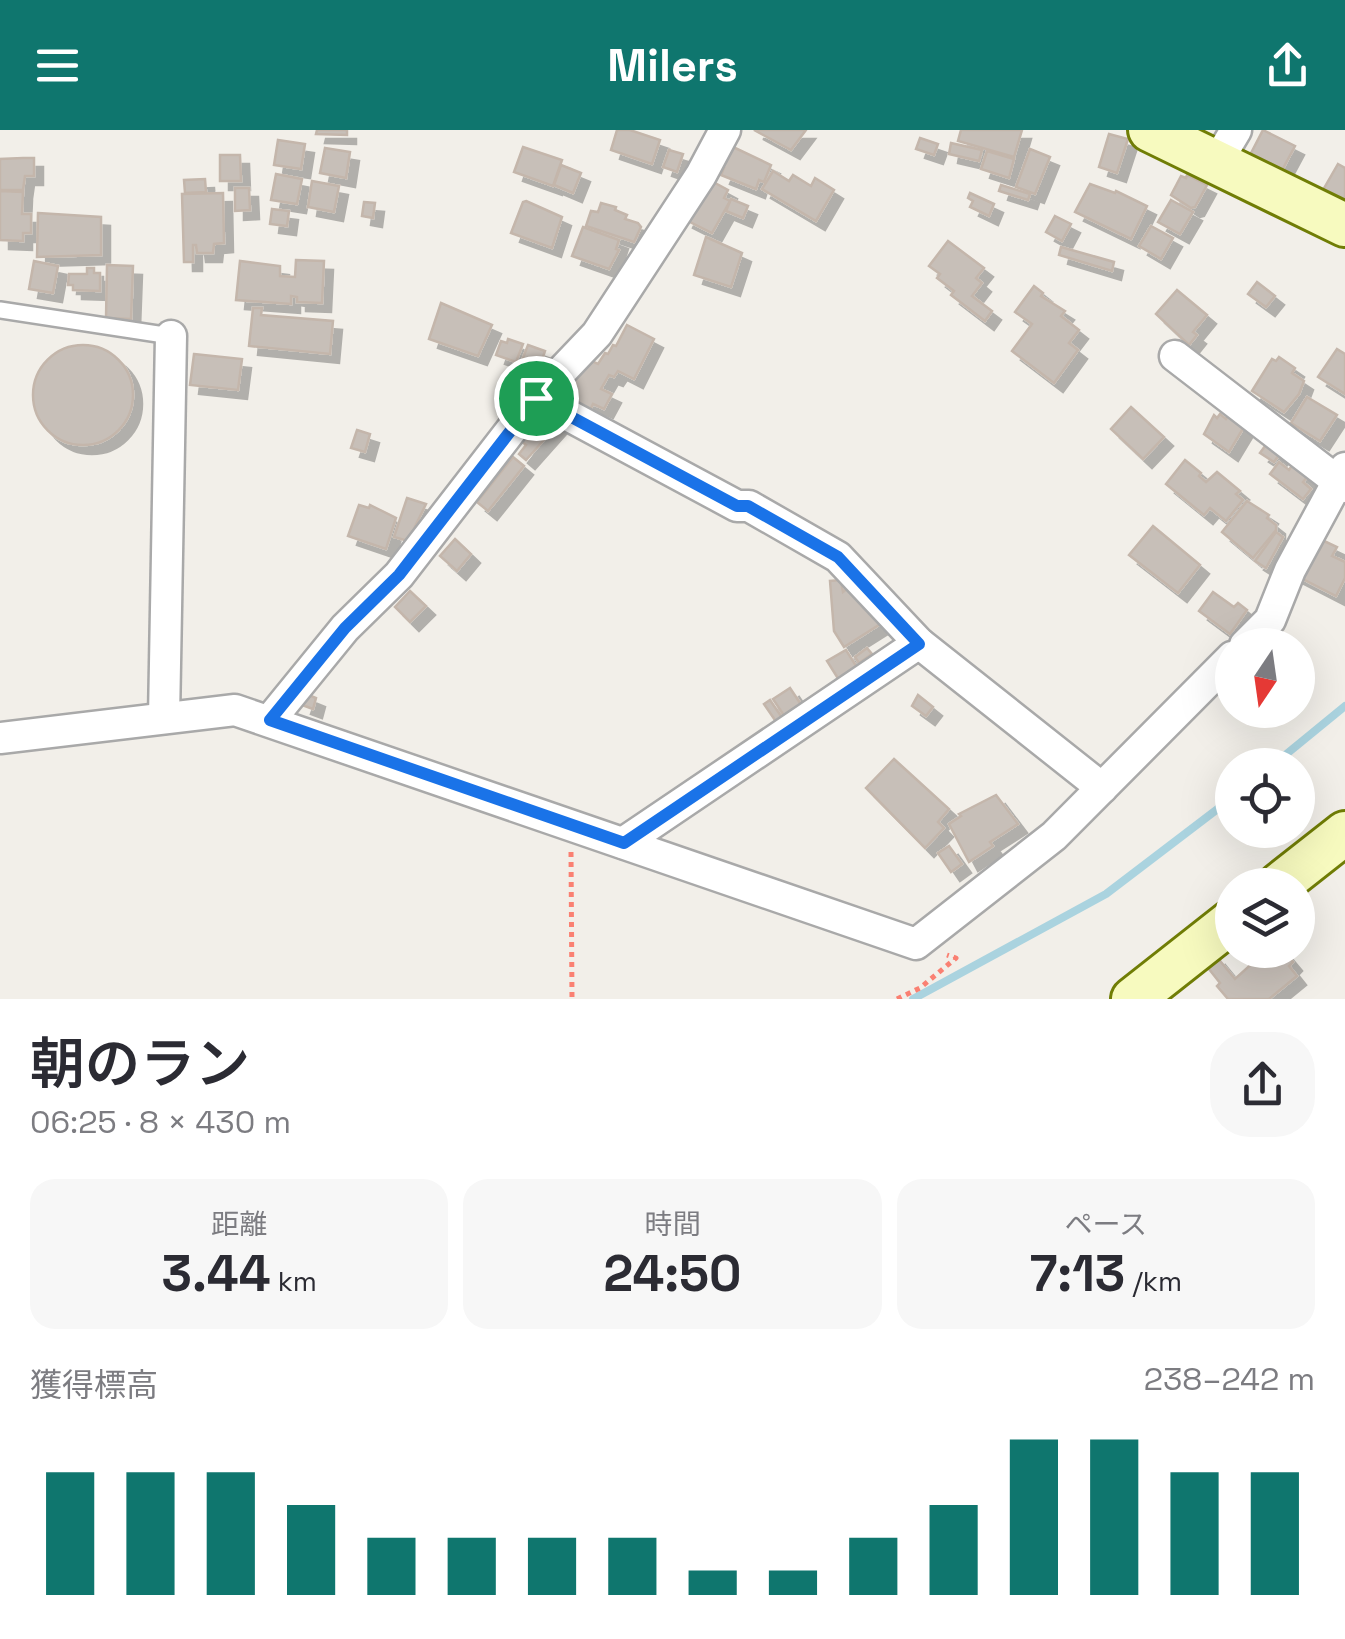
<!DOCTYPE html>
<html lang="ja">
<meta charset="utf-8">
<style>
body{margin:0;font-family:"Space Grotesk","Noto Sans JP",sans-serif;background:#f7f7f7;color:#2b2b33;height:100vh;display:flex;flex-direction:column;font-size:38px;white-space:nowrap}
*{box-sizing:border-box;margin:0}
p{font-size:32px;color:#7c7c81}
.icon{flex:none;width:55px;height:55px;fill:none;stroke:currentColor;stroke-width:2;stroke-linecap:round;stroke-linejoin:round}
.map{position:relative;height:869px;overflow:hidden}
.drawer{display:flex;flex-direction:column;background:#fff;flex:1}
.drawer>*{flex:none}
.needle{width:65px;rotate:193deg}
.fabs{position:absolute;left:1215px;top:498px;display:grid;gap:20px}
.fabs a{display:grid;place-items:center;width:100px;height:100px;border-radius:50%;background:#fff;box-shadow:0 10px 40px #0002;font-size:50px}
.pin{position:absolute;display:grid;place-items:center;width:85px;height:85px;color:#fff;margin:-42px;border:5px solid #fff;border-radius:50%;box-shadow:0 2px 10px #0007}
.round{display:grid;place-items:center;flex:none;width:105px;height:105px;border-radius:40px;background:#f7f7f7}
.summary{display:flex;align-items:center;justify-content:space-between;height:170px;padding:0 30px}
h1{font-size:55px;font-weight:600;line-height:75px}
.stats{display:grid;grid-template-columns:repeat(3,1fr);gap:15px;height:170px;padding:10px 30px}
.stats div{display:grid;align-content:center;border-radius:25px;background:#f7f7f7;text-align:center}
.stats b{font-size:50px;font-weight:600}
.stats small{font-size:28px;font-weight:400}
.stats p{font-size:28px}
.chart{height:280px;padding:20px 30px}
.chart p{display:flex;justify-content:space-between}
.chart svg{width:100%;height:180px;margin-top:10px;stroke:#0f766e;stroke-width:6}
header{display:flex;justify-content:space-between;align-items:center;height:130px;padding:0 30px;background:#0f766e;color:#fff;font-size:45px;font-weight:600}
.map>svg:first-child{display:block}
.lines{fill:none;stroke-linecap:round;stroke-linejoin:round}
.stream{stroke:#aad3df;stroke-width:8}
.building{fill:#c7bfb8;stroke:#c4b6ab;stroke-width:2.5;filter:url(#shadow)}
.lane-casing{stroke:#a9a9a9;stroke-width:20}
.street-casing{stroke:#a9a9a9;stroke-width:35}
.secondary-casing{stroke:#707d05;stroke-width:48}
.path{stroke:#fa8072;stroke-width:5;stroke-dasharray:5 5;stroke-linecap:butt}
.lane{stroke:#fff;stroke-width:15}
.street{stroke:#fff;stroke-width:30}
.secondary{stroke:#f7fabf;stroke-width:42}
.route-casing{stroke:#fff;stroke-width:20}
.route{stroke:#1a73e8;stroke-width:12}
</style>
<header><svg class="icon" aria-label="menu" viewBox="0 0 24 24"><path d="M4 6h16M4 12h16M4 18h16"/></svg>Milers<svg class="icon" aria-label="share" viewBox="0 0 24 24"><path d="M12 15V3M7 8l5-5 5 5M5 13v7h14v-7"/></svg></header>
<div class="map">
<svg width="1345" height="869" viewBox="0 0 1345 869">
<defs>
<filter id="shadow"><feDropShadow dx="9" dy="9" stdDeviation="0" flood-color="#0004"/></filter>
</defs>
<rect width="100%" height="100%" fill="#f2efe9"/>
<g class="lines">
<g class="stream">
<path d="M 1273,635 L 1345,576"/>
<path d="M 913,869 L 1106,764 L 1232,668"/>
</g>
</g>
<g class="building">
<path d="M 317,0 L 347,0 L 347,5 L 316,4 Z"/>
<path d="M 617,0 L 630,0 L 660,10 L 652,34 L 611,20 Z"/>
<path d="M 754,0 L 806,0 L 791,20 Z"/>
<path d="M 961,0 L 1022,0 L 1014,27 L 958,11 Z"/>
<path d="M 1263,0 L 1295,16 L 1280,44 L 1249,27 Z"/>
<path d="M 1109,4 L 1128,9 L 1117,43 L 1099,37 Z"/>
<path d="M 920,8 L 938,14 L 934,25 L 916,19 Z"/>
<path d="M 278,10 L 305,14 L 301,39 L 274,35 Z"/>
<path d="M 951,13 L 982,20 L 979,31 L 949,24 Z"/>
<path d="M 523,17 L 562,30 L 553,56 L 514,42 Z"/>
<path d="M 733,17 L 771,35 L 764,52 L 759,50 L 756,59 L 721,45 L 724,38 L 719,36 Z"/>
<path d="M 325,18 L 350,22 L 346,48 L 320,43 Z"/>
<path d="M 1030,19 L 1050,27 L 1035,64 L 1016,57 Z"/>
<path d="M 669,20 L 683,24 L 677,42 L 663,37 Z"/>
<path d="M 987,21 L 1014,29 L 1009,48 L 981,39 Z"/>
<path d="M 220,25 L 240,25 L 241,51 L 220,51 Z"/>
<path d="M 23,28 L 34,28 L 34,46 L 25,46 L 23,60 L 0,60 L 0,29 Z"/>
<path d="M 1338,34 L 1345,38 L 1345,73 L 1323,60 Z"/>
<path d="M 561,35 L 581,43 L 573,63 L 554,55 Z"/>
<path d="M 773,41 L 789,51 L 793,45 L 811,56 L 815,48 L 834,60 L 816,91 L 762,59 Z"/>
<path d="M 276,44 L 302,49 L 297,74 L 271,70 Z"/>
<path d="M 1187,45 L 1207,55 L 1195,77 L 1191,78 L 1171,65 L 1181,46 L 1186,48 Z"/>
<path d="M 704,47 L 728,60 L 724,68 L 730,71 L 712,103 L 684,89 Z"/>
<path d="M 205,49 L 206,62 L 185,63 L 184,50 Z"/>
<path d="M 312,51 L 339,56 L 334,82 L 308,77 Z"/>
<path d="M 1090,54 L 1115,63 L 1116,61 L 1147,76 L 1131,109 L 1075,82 Z"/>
<path d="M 1001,55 L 1030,64 L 1028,70 L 999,61 Z"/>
<path d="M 235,58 L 249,58 L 250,80 L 235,81 Z"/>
<path d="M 0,61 L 23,62 L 22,84 L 31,84 L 31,103 L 23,103 L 23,111 L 0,110 Z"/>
<path d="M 223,63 L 224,113 L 214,114 L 213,123 L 197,123 L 196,115 L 193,115 L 193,132 L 184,132 L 182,64 Z"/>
<path d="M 970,63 L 994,74 L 989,86 L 970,77 L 973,71 L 968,68 Z"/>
<path d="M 731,69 L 748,76 L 743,88 L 726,81 Z"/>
<path d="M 1171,70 L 1193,82 L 1180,104 L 1158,92 Z"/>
<path d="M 526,71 L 562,87 L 552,118 L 511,103 L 523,72 Z"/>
<path d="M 364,72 L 375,73 L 373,88 L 362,86 Z"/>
<path d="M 601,73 L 616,77 L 615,80 L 627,85 L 625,89 L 638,93 L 641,97 L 634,112 L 586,96 L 591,81 L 598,82 Z"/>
<path d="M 272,79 L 289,81 L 287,96 L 270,94 Z"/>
<path d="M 38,83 L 101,87 L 101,125 L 37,127 Z"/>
<path d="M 1055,86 L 1071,94 L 1062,111 L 1046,102 Z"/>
<path d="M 1151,96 L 1173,108 L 1161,129 L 1139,116 Z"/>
<path d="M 583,97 L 619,110 L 616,119 L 619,120 L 609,139 L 572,126 Z"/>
<path d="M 706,107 L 742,123 L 731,157 L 694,145 Z"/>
<path d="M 948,111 L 984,138 L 976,148 L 982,153 L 972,166 L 992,181 L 985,191 L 951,165 L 954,161 L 937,148 L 940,144 L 929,136 Z"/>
<path d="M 1061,117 L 1114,132 L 1112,141 L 1059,125 Z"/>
<path d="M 296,130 L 324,131 L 322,173 L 297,172 L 297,167 L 291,166 L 291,174 L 236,170 L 240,131 L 280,136 L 280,146 L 295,147 Z"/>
<path d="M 34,131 L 58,136 L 53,163 L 29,159 Z"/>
<path d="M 107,135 L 133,136 L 131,189 L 106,188 Z"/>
<path d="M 87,138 L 94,138 L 94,143 L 100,143 L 100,161 L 73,160 L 73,155 L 68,155 L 69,144 L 87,144 Z"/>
<path d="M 1257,152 L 1275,166 L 1266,177 L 1248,164 Z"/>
<path d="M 1034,156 L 1043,163 L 1041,166 L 1065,181 L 1061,186 L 1079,200 L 1069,213 L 1078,220 L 1054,253 L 1012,221 L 1032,194 L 1015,182 Z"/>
<path d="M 1177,160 L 1207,185 L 1193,202 L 1197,205 L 1189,215 L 1156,184 Z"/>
<path d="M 441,173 L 492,195 L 478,226 L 429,209 Z"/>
<path d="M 253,178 L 262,178 L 261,185 L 333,191 L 330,224 L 249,216 Z"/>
<path d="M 627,195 L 654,209 L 634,249 L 618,241 L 614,247 L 609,245 L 601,259 L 612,264 L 604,279 L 593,274 L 590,280 L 563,268 L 568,260 L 561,256 L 587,229 L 598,234 L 605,223 L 608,224 L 613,215 L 616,216 Z"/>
<path d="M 508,209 L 523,214 L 516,232 L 496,225 L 501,211 L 507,213 Z"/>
<path d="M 528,215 L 545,221 L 539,239 L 521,233 Z"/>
<circle cx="83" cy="265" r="50"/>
<path d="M 1337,219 L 1345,224 L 1345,264 L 1318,247 Z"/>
<path d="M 194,224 L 242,229 L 238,260 L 190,255 Z"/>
<path d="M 1279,227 L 1295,238 L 1292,243 L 1304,251 L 1299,264 L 1284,282 L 1252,261 L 1272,229 L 1276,231 Z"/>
<path d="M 1307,267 L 1337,285 L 1320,311 L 1291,293 Z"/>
<path d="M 1131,277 L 1164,307 L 1143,329 L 1111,299 Z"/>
<path d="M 547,283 L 559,293 L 526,330 L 519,324 L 526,315 L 520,310 Z"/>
<path d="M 1220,284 L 1226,289 L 1229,285 L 1244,297 L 1229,322 L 1204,304 L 1214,285 L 1217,288 Z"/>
<path d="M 357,300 L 370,304 L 365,322 L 351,318 Z"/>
<path d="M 1268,312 L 1281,322 L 1274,332 L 1260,323 Z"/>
<path d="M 513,327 L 524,336 L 488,381 L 477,372 Z"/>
<path d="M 1185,330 L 1201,343 L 1199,346 L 1206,352 L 1217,342 L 1240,361 L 1236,364 L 1243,370 L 1226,391 L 1210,378 L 1204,385 L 1166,354 Z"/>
<path d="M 1279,332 L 1289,340 L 1293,334 L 1308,346 L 1303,352 L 1311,359 L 1303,369 L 1270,344 Z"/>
<path d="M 407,368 L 426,374 L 408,411 L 394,407 Z"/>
<path d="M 1247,371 L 1269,385 L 1267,388 L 1276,395 L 1276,400 L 1253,428 L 1222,402 Z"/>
<path d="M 359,375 L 369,378 L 370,375 L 396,388 L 386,419 L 348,406 Z"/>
<path d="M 1153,396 L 1200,435 L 1178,463 L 1129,425 Z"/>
<path d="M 1276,402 L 1283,407 L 1266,438 L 1255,431 Z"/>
<path d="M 455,409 L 471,424 L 457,441 L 440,426 Z"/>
<path d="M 1324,411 L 1337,417 L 1332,426 L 1345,432 L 1345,448 L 1336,466 L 1293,444 L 1308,414 L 1320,419 Z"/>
<path d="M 841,450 L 843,462 L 848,458 L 882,493 L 844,517 L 834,501 L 830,451 Z"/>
<path d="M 410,461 L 426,476 L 410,492 L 395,477 Z"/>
<path d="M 1213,462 L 1234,477 L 1238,473 L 1247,480 L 1230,504 L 1199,481 Z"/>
<path d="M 867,518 L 872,524 L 859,533 L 855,527 Z"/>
<path d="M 846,520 L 858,539 L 839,550 L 827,531 Z"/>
<path d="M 790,558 L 802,576 L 785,587 L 773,569 Z"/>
<path d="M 306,564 L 316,568 L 313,579 L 302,575 Z"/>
<path d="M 918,565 L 933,577 L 926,586 L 912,576 Z"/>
<path d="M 770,570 L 783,589 L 777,593 L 764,574 Z"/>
<path d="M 894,629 L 949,679 L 938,692 L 944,698 L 925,718 L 866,658 Z"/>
<path d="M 996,665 L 1018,694 L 990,712 L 993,716 L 969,732 L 949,694 L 961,686 L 959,684 Z"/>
<path d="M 949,716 L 962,734 L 951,742 L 938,723 Z"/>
<path d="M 1267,820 L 1283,820 L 1293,832 L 1289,836 L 1297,846 L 1269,869 L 1228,869 L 1217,856 L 1220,853 L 1205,834 L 1216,826 L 1235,849 Z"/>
</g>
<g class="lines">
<defs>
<path id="lane" d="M 0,180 L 171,206"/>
<g id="street">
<path d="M 1217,32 L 1236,0"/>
<path d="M 1175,226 L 1345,357"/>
<path d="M 536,268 L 737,376 L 749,376 L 838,427 L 919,513 L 1102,658"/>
<path d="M 1245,515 L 1270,490 L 1290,440 L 1345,338"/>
<path d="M 164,588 L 171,206"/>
<path d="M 270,590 L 345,498 L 399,445 L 536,268 L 597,204 L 701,45 L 725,0"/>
<path d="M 0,608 L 235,580 L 916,814 L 1054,706 L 1232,527"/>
<path d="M 623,713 L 919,513"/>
</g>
<g id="secondary">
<path d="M 1150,0 L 1345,95"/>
<path d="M 1279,755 L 1345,703"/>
<path d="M 1133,869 L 1232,791"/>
</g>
</defs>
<use href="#lane" class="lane-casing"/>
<use href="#street" class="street-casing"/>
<use href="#secondary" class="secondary-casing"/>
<g class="path">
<path d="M 571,722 L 572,869"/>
<path d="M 897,869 L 920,858 L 956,828 L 947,825"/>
</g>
<use href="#lane" class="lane"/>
<use href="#street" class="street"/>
<use href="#secondary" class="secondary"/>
</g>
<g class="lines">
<defs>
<path id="route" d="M 536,268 L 737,376 L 748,376 L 838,427 L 919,514 L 624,713 L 270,590 L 345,498 L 399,445 Z"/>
</defs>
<use href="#route" class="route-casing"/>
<use href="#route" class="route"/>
</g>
</svg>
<div class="fabs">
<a><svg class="needle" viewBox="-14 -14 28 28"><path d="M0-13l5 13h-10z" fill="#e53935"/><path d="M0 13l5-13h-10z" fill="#7c7c81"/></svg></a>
<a><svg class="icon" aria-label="locate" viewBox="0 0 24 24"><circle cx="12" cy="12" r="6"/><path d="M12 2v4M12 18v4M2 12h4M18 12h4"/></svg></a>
<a><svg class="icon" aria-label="layers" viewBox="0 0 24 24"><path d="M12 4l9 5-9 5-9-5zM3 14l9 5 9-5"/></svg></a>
</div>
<div class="pin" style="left:536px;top:268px;background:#1e9e55"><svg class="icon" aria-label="arrive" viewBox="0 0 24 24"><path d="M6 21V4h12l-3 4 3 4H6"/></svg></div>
</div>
<section class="drawer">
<div class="summary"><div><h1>朝のラン</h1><p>06:25 · 8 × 430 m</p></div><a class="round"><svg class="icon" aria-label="share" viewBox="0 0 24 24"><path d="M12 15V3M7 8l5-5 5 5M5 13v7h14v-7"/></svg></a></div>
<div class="stats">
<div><p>距離</p><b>3.44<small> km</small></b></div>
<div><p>時間</p><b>24:50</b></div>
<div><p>ペース</p><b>7:13<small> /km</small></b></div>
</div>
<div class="chart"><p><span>獲得標高</span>238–242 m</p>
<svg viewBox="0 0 160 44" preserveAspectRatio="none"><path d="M5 44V14M15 44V14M25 44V14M35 44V22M45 44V30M55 44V30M65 44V30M75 44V30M85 44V38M95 44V38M105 44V30M115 44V22M125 44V6M135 44V6M145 44V14M155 44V14"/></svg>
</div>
</section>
